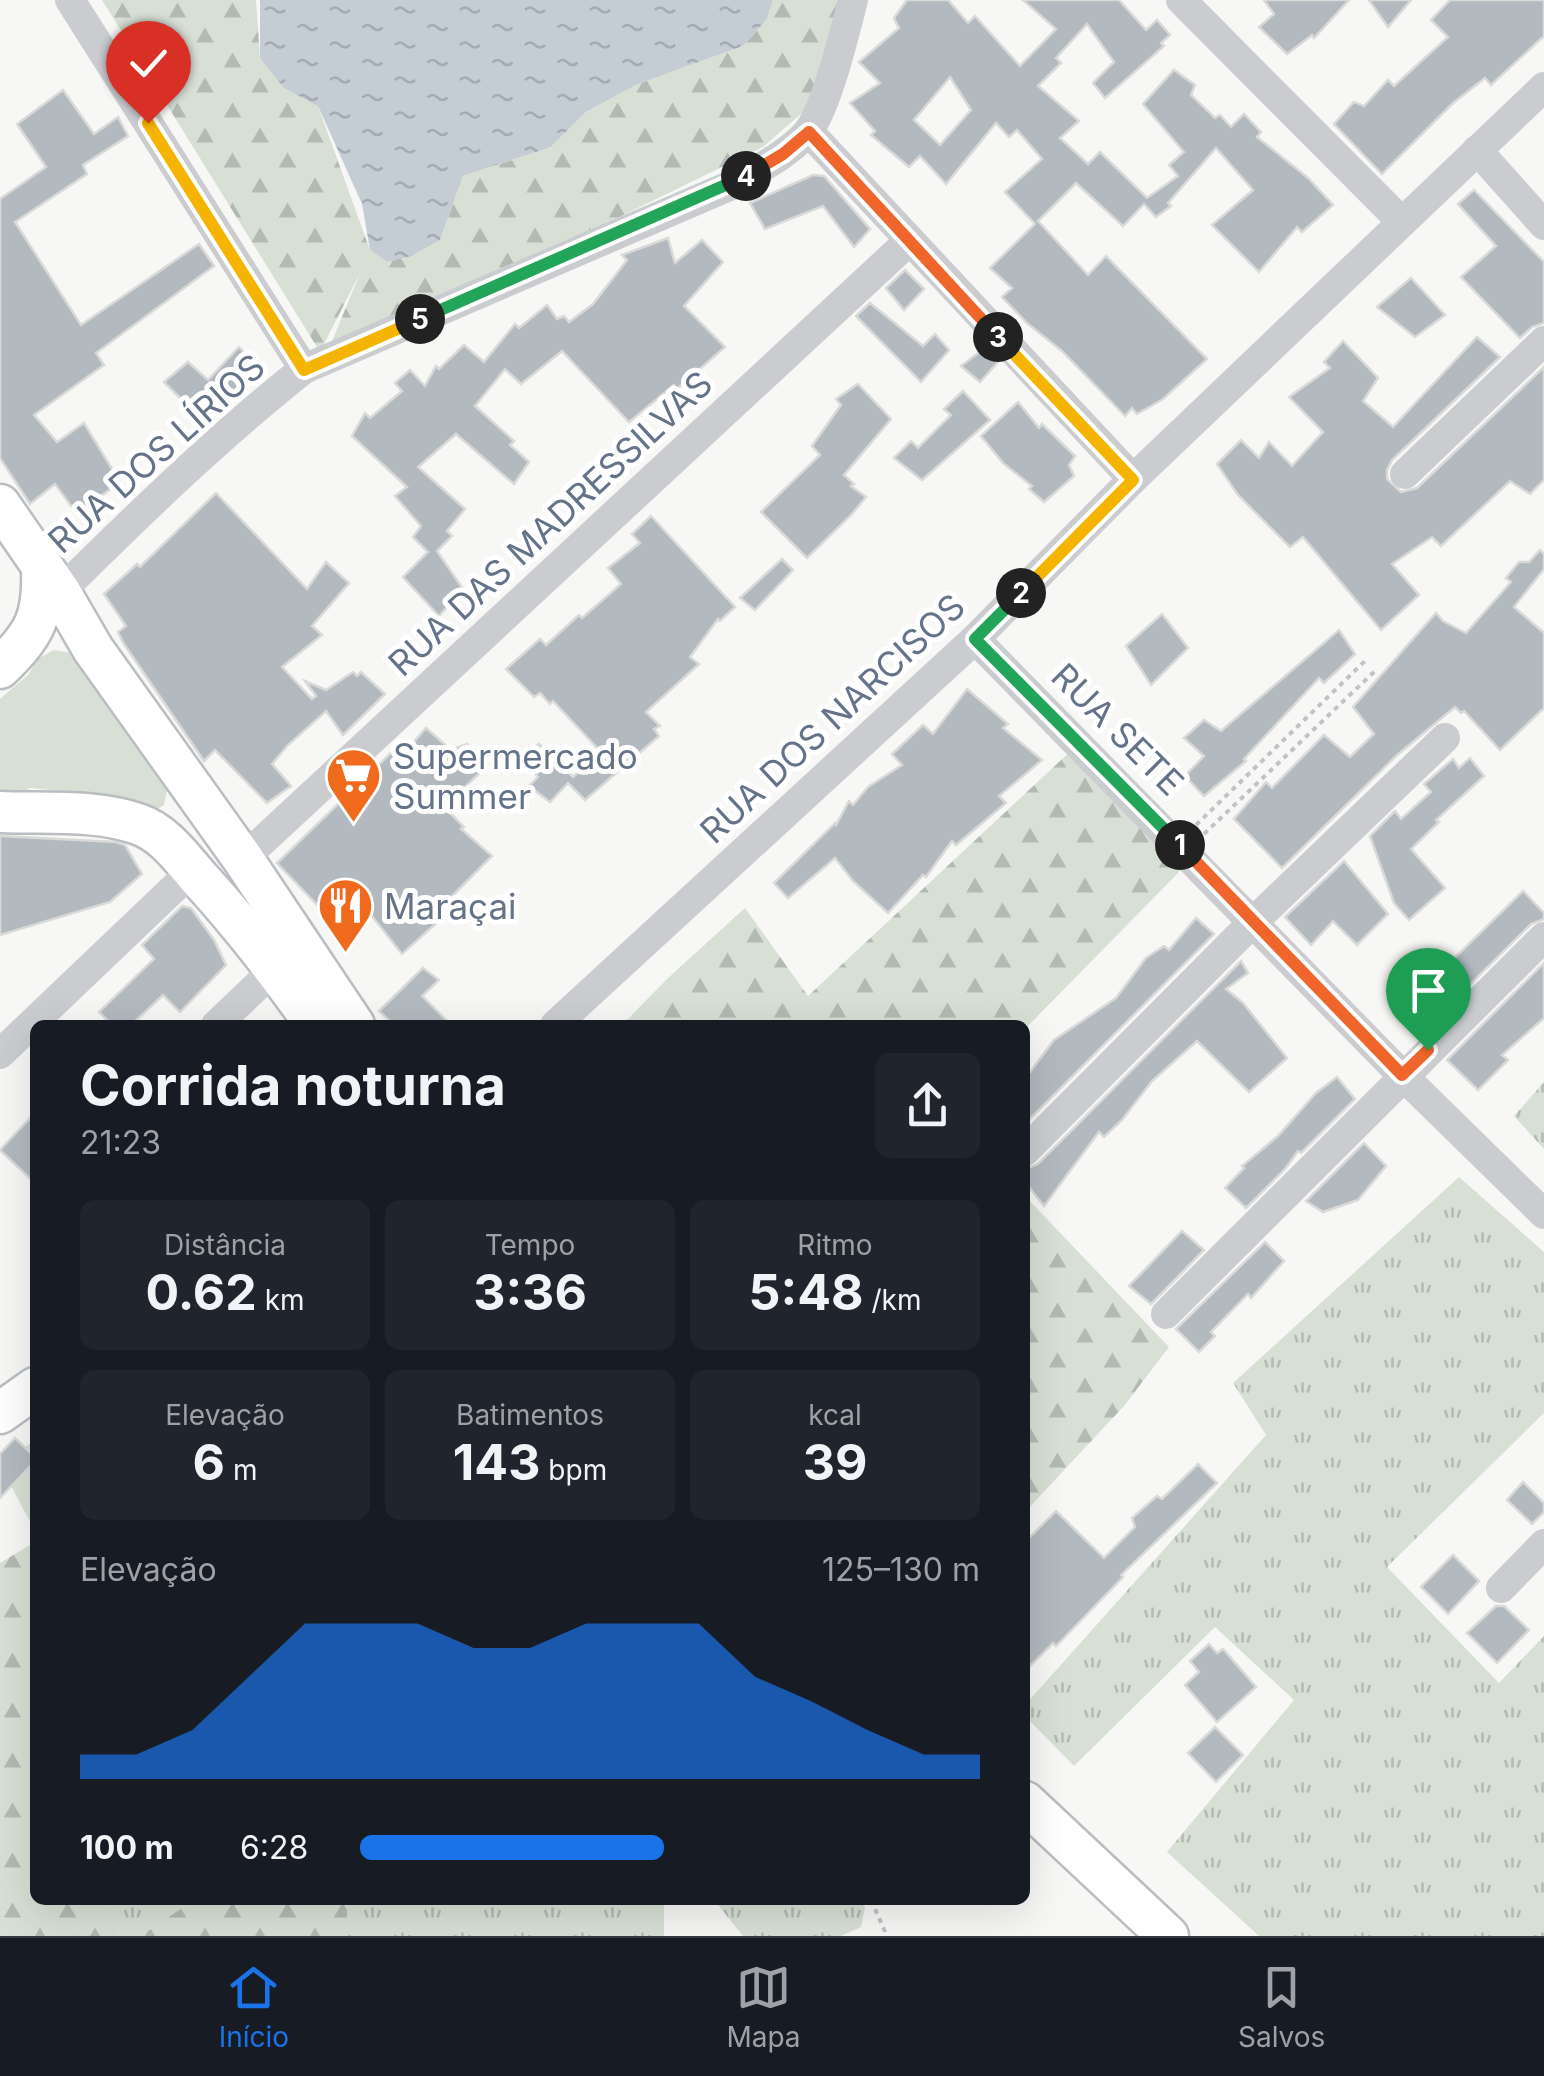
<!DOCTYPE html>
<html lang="pt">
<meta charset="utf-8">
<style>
body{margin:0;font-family:Inter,sans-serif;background:#20242c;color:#f1f3f6;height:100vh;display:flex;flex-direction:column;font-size:38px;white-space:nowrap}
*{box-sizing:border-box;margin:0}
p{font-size:32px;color:#9ea1a6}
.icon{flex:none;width:55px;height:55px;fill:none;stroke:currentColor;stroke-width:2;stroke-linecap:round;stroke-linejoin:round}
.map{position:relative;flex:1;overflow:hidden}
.drawer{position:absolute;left:30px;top:1020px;width:1000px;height:885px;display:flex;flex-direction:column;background:#171b24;border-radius:15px;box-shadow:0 10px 40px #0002}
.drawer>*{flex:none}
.pin{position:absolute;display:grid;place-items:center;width:85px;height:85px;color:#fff;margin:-102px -42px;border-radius:50% 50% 50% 0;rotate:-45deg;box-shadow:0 0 10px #0007}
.pin .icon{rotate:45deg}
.km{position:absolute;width:50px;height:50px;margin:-25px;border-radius:50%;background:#222;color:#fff;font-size:28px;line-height:50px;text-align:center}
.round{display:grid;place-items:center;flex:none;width:105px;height:105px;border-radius:15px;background:#20242c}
.headline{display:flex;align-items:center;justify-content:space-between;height:170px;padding:0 50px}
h1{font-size:55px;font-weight:700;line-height:75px}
.figures{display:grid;grid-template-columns:repeat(3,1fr);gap:15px;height:170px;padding:10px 50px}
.figures div{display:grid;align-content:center;border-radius:15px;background:#20242c;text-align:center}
.figures b{font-size:50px;font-weight:700}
.figures small{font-size:28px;font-weight:400}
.figures p{font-size:28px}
.chart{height:280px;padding:20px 50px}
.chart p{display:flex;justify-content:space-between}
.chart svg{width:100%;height:180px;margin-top:10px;fill:#1a73e8;opacity:.7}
ul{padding:0 50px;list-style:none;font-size:32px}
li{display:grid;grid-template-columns:160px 120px 1fr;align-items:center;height:75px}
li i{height:25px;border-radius:12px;background:#1a73e8}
.tab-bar{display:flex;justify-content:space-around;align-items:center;height:140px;border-top:2px solid #363941;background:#171b24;font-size:28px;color:#9ea1a6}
.tab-bar a{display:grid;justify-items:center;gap:5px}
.tab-bar .on{color:#1a73e8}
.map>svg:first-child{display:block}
.grass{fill:url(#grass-tufts)}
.forest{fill:url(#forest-firs)}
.park{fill:#d8e0d5}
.water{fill:url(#water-ripples)}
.building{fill:#b2b9bf;stroke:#d9d9d7;stroke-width:2.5;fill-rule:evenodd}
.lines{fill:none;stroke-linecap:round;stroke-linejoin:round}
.major-casing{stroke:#babdc2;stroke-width:45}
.path{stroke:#c0c2c5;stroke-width:4;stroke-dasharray:5 5;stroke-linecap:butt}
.minor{stroke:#caccd0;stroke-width:30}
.major{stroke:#fff;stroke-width:40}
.split-1-casing{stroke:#fff;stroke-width:20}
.split-2-casing{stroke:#fff;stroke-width:20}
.split-3-casing{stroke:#fff;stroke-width:20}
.split-4-casing{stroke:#fff;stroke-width:20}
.split-5-casing{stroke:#fff;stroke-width:20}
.split-6-casing{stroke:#fff;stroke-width:20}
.split-1{stroke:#f0652b;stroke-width:12}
.split-2{stroke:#22a559;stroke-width:12}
.split-3{stroke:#f5b400;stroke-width:12}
.split-4{stroke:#f0652b;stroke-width:12}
.split-5{stroke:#22a559;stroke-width:12}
.split-6{stroke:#f5b400;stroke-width:12}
.labels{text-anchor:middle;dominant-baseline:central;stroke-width:10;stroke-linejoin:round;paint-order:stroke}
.street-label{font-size:35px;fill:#647388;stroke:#fff}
.poi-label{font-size:35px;fill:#647388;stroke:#fff;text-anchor:start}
</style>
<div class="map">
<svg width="1544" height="1936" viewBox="0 0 1544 1936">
<defs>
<pattern id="grass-tufts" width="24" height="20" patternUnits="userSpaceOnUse" patternTransform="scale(2.5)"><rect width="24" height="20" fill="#d8e0d5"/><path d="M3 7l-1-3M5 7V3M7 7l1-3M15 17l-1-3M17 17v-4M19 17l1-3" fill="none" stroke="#b3bab3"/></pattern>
<pattern id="forest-firs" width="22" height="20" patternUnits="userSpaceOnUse" patternTransform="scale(2.5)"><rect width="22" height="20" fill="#d8e0d5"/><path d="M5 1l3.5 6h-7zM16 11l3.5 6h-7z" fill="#b3bab3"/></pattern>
<pattern id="water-ripples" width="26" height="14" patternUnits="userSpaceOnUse" patternTransform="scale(2.5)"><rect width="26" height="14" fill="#c5cdd4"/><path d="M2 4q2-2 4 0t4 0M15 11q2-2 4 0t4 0" fill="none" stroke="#a4abb2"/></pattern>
</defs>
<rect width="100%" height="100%" fill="#f7f8f5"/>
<g class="grass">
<path d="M 1544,1082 L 1544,1149 L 1514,1116 Z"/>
<path d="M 1459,1177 L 1544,1252 L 1544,1413 L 1387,1567 L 1499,1683 L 1544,1636 L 1544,1936 L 1259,1936 L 1167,1852 L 1294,1700 L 1215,1627 L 1074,1766 L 1025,1716 L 1025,1705 L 1266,1435 L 1233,1383 Z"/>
<path d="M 35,1440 L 35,1531 L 0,1465 Z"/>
<path d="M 103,1900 L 194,1900 L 140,1936 L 120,1936 Z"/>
<rect x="347" y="1900" width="317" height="36"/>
<path d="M 714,1900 L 862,1900 L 865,1908 L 861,1927 L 841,1936 L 743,1936 Z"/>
</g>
<g class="forest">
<path d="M 102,0 L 256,0 L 260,58 L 318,106 L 370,250 L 387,262 L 440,240 L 463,176 L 551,147 L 586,112 L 638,84 L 743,46 L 767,19 L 773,0 L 850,0 L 826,92 L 763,147 L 324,361 L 360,273 L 320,352 Z"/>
<path d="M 1074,748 L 1180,871 L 1025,1029 L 1025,1025 L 622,1025 L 667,979 L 745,908 L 808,996 Z"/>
<path d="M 1025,1196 L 1169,1347 L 1124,1406 L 1025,1512 Z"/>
<path d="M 35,1542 L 35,1900 L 103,1900 L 120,1936 L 0,1936 L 0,1563 Z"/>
<path d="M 194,1900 L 347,1900 L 347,1936 L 140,1936 Z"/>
</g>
<path class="park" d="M 54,650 L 72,653 L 79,658 L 168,785 L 164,805 L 150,814 L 102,808 L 88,794 L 30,788 L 11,801 L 0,801 L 0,699 L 29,674 L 37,659 Z"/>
<path class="water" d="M 260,0 L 773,0 L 767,19 L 743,46 L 638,84 L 586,112 L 551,147 L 463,176 L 440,240 L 411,256 L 387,262 L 370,250 L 362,204 L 318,106 L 284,88 L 260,58 Z"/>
<g class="building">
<path d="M 907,0 L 948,0 L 968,23 L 975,16 L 1020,66 L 1056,29 L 1023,0 L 1119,0 L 1146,30 L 1157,20 L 1170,35 L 1161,43 L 1164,46 L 1105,98 L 1093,83 L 1114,62 L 1087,24 L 1056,58 L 1061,63 L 1038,86 L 1079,121 L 1060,138 L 1088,164 L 1100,152 L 1147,198 L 1178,176 L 1169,165 L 1184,152 L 1143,104 L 1174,70 L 1195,85 L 1191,95 L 1215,118 L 1220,115 L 1231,127 L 1244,114 L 1261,132 L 1257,137 L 1308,178 L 1333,205 L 1302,232 L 1297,227 L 1259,272 L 1212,225 L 1253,190 L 1216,148 L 1168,203 L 1171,206 L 1156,217 L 1144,204 L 1123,226 L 1076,183 L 1038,221 L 1088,275 L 1106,256 L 1207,359 L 1163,399 L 1137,414 L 1132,408 L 1125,416 L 1062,351 L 1027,323 L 1002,297 L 1012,288 L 990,268 L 1035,224 L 1005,192 L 1042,159 L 1017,130 L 1009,137 L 996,123 L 946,184 L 920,156 L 909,167 L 871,135 L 875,131 L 850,103 L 880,83 L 859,62 L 899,28 L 894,18 ZM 950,77 L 971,110 L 940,145 L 914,120 Z"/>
<path d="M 1264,0 L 1349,0 L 1314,38 L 1312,35 L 1287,54 L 1259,27 L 1274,14 Z"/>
<path d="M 1369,0 L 1411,0 L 1388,27 Z"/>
<path d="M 1450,0 L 1544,0 L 1544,36 L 1491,85 L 1485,78 L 1453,103 L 1382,174 L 1334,124 L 1354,102 L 1364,106 L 1388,80 L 1394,86 L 1448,37 L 1431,20 Z"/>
<path d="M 63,90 L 94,134 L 118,117 L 128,136 L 83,165 L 87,174 L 15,222 L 81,325 L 199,244 L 214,266 L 96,353 L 104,365 L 34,415 L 57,442 L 84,423 L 120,482 L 77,514 L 55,484 L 30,504 L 0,458 L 0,199 L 46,167 L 17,124 Z"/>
<path d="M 813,175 L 824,176 L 870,229 L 854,247 L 823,206 L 765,229 L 750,203 Z"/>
<path d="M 1474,190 L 1544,262 L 1544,323 L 1532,327 L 1520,338 L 1461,277 L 1496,246 L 1458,204 Z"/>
<path d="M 668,238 L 675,263 L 702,240 L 723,262 L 684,306 L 725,347 L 677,389 L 674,385 L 629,422 L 562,351 L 521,384 L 505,369 L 475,406 L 514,441 L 510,445 L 529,462 L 514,484 L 456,434 L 418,467 L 465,509 L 447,531 L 452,536 L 437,551 L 463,589 L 439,616 L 403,577 L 428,552 L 413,537 L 421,526 L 395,496 L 407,487 L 352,436 L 365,413 L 370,418 L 402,391 L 395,383 L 410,370 L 425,386 L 436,366 L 439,369 L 464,345 L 484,362 L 515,324 L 519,328 L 547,305 L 557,319 L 564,316 L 569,322 L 593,304 L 627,260 L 622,255 Z"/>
<path d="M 905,270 L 924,289 L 904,310 L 886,288 Z"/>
<path d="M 1411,278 L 1445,315 L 1415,337 L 1377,307 Z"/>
<path d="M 870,303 L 923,346 L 935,334 L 949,350 L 921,382 L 856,316 Z"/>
<path d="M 1477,337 L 1500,357 L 1392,460 L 1387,470 L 1387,479 L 1401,492 L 1417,488 L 1544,367 L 1544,480 L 1530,494 L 1510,481 L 1441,546 L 1432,537 L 1392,564 L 1419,595 L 1381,630 L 1303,537 L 1290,547 L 1238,495 L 1217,464 L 1241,440 L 1259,458 L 1269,442 L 1292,466 L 1323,432 L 1289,397 L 1330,368 L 1324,362 L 1343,341 L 1378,378 L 1363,401 L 1393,427 Z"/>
<path d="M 239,347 L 260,369 L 204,422 L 164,382 L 188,362 L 208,380 Z"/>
<path d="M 985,348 L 998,362 L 980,382 L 961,366 Z"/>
<path d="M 858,384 L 891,419 L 844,475 L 854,484 L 851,486 L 866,497 L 851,515 L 807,558 L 761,512 L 820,455 L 812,446 L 841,405 L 836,399 Z"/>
<path d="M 963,391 L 990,420 L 922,480 L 894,458 L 911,441 L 918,448 L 951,415 L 944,409 Z"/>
<path d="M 1018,402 L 1039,428 L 1042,424 L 1075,456 L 1069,465 L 1074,476 L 1044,502 L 1029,489 L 1032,486 L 1004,464 L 981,436 Z"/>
<path d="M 216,493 L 307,589 L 326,562 L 349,583 L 312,626 L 322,635 L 282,667 L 312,699 L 316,696 L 305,681 L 326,690 L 353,672 L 357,676 L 361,672 L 385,694 L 343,735 L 326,711 L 288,745 L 272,764 L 291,786 L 267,803 L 215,750 L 204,761 L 124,644 L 118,632 L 126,626 L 104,594 L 137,564 L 140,567 Z"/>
<path d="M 651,516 L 735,607 L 720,621 L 718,619 L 690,657 L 699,664 L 646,712 L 660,726 L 654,729 L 659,736 L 585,800 L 568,783 L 550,802 L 529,786 L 538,777 L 522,758 L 539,744 L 573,777 L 601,752 L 553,701 L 550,704 L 540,693 L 534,697 L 506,669 L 540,639 L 546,645 L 579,615 L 582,618 L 621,584 L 608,568 L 640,543 L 632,534 Z"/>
<path d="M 1540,550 L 1544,554 L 1544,569 L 1514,607 L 1544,633 L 1544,708 L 1500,750 L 1464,711 L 1461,713 L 1455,707 L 1396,756 L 1282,868 L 1234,819 L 1266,782 L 1272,788 L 1324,735 L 1350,757 L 1374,734 L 1353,707 L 1436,613 L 1443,621 L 1466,633 L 1511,582 L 1506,578 L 1519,562 L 1529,562 Z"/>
<path d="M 782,559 L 793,570 L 755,610 L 740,598 Z"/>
<path d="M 1162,614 L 1188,648 L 1151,685 L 1126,646 Z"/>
<path d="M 1339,630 L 1355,654 L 1324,683 L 1319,678 L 1244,759 L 1246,761 L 1204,796 L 1185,776 L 1204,756 L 1184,738 L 1204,720 L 1221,731 Z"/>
<path d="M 967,689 L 1008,724 L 1003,728 L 1042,760 L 999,796 L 1006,803 L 956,845 L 952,841 L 926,877 L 923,875 L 888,913 L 853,881 L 835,858 L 788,898 L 774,883 L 835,823 L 836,825 L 849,801 L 853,805 L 868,787 L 902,765 L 892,754 L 923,725 L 933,734 Z"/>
<path d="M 426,728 L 451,750 L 467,744 L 489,764 L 444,807 L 464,827 L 461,829 L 492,856 L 436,912 L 442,918 L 402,954 L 372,916 L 349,938 L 277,863 L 392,752 L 399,759 Z"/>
<path d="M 1470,758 L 1484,776 L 1436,820 L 1439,822 L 1411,849 L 1445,888 L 1409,920 L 1394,903 L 1370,836 L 1395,811 L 1401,819 L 1431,792 L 1424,784 L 1453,759 L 1459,768 Z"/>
<path d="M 0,836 L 116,842 L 125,845 L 142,874 L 110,902 L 0,935 Z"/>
<path d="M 1344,861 L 1388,914 L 1357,945 L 1333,921 L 1311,945 L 1285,917 Z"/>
<path d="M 1523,891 L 1544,913 L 1544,919 L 1531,924 L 1422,1032 L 1397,1008 L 1424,980 L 1428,984 Z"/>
<path d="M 182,906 L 191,908 L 214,940 L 226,965 L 180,1012 L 163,995 L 131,1025 L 112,1025 L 99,1012 L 154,959 L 142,945 Z"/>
<path d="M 1196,918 L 1214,934 L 1025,1124 L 1025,1079 L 1054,1040 L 1116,998 L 1146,958 L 1164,946 L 1169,950 Z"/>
<path d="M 1241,961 L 1248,973 L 1226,989 L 1243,1003 L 1287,1058 L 1249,1092 L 1197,1041 L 1152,1081 L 1122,1120 L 1104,1137 L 1099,1132 L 1044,1206 L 1025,1182 L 1025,1169 L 1038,1164 Z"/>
<path d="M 1544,963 L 1544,1018 L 1502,1055 L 1508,1060 L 1478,1090 L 1447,1060 Z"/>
<path d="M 423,968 L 439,980 L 422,996 L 451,1025 L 394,1025 L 379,1011 Z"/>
<path d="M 1337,1077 L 1355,1099 L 1301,1153 L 1298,1151 L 1285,1169 L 1246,1208 L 1225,1188 L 1244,1168 L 1242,1166 L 1278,1136 L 1316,1093 Z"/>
<path d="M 35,1113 L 35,1183 L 0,1150 Z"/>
<path d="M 1364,1143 L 1386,1166 L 1358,1200 L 1323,1212 L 1306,1201 Z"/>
<path d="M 1182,1231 L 1204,1250 L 1151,1304 L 1129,1286 Z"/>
<path d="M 1265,1242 L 1284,1261 L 1251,1298 L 1248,1294 L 1211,1332 L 1215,1336 L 1199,1352 L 1176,1329 Z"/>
<path d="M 15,1438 L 35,1457 L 35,1461 L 0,1498 L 0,1454 Z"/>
<path d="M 1198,1464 L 1217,1483 L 1121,1575 L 1123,1577 L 1056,1646 L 1053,1643 L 1025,1671 L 1025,1542 L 1056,1511 L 1104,1558 L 1135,1527 L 1132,1518 L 1157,1496 L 1162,1499 Z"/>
<path d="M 1523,1482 L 1544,1503 L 1544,1512 L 1532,1524 L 1507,1500 Z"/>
<path d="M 1453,1555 L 1479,1581 L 1448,1614 L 1421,1587 Z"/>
<path d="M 1496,1606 L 1504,1606 L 1529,1630 L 1497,1663 L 1467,1633 Z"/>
<path d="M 1209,1644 L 1217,1653 L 1223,1649 L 1256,1687 L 1217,1722 L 1185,1685 L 1199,1672 L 1190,1661 Z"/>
<path d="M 1215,1727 L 1243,1755 L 1216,1782 L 1188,1753 Z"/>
</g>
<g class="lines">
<defs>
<g id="major">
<path d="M 0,505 L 60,592 L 93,649 L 243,859 L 354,1025"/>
<path d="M 0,668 C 35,634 44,617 42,568"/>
<path d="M 0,812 C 44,814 96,809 138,824 C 165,833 183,860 201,880 C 244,927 279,974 316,1025"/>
<path d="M 0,1413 L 35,1388"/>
<path d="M 1025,1802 L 1168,1936"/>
</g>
</defs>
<use href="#major" class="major-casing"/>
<g class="path">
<path d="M 1196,825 L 1365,661"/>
<path d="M 1204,834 L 1375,671"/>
<path d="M 871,1900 L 887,1936"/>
</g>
<g class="minor">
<path d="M 70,0 L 304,369 L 734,184 C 758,169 786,155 806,134 C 826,112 845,31 853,0"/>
<path d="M 1181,0 L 1402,222"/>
<path d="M 809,132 L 1133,479"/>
<path d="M 1477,150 L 1544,225"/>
<path d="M 1405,474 L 1544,341"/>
<path d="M 60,592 C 139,514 217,438 304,369"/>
<path d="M 975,639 L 1402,1075 L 1544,1214"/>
<path d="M 243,859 L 908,242"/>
<path d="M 216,1025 L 276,968"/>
<path d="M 555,1025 L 975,639 L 1133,479 L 1544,87"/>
<path d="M 0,1054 L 193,870"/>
<path d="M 1025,1151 L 1253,922 L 1445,738"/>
<path d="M 1166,1314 L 1544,937"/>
<path d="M 1501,1588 L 1544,1544"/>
</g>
<use href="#major" class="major"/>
</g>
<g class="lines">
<defs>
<path id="split-1" d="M 1180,845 L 1402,1075 L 1428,1050"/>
<path id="split-2" d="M 1021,593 L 975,639 L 1180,845"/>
<path id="split-3" d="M 998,337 L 1133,480 L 1021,593"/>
<path id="split-4" d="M 746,176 L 783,154 L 809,132 L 998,337"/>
<path id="split-5" d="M 420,319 L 746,176"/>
<path id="split-6" d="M 148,123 L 304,370 L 420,319"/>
</defs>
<use href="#split-1" class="split-1-casing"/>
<use href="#split-2" class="split-2-casing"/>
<use href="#split-3" class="split-3-casing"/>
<use href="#split-4" class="split-4-casing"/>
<use href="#split-5" class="split-5-casing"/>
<use href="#split-6" class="split-6-casing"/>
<use href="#split-1" class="split-1"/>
<use href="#split-2" class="split-2"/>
<use href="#split-3" class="split-3"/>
<use href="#split-4" class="split-4"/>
<use href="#split-5" class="split-5"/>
<use href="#split-6" class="split-6"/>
</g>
<defs>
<symbol id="supermarket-pin" viewBox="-11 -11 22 30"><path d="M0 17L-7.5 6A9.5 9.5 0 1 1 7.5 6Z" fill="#f06a1d" stroke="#fff"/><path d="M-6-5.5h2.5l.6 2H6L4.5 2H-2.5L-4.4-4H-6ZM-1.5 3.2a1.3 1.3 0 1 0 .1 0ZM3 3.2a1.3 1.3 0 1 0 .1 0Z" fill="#fff"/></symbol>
<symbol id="restaurant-pin" viewBox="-11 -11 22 30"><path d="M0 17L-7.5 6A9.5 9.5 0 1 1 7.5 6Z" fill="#f06a1d" stroke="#fff"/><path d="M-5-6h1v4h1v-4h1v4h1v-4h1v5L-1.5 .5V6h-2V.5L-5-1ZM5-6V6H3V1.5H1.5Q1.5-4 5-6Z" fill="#fff"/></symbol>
</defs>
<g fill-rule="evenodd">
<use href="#supermarket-pin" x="322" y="744" width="63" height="86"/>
<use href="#restaurant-pin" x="314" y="874" width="63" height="86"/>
</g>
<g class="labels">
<g class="street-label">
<text transform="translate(156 453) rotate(-42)">RUA DOS LÍRIOS</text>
<text transform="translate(550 523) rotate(-43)">RUA DAS MADRESSILVAS</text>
<text transform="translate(832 718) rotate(-43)">RUA DOS NARCISOS</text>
<text transform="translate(1118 729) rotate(45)">RUA SETE</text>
</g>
<g class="poi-label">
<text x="393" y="756">Supermercado<tspan x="393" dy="40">Summer</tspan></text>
<text x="384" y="906">Maraçai</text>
</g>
</g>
</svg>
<div class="pin" style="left:1428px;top:1050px;background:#1e9e55"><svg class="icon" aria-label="arrive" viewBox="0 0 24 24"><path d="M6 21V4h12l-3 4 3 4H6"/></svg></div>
<div class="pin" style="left:148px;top:123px;background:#d93025"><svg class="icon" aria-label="check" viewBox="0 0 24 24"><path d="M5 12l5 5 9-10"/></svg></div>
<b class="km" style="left:1180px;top:845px">1</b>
<b class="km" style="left:1021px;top:593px">2</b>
<b class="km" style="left:998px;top:337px">3</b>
<b class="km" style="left:746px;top:176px">4</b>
<b class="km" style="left:420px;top:319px">5</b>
<section class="drawer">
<div class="headline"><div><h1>Corrida noturna</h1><p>21:23</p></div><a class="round"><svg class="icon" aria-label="share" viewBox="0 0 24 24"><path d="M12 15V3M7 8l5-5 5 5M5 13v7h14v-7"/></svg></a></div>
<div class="figures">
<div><p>Distância</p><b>0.62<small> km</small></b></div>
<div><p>Tempo</p><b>3:36</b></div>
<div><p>Ritmo</p><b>5:48<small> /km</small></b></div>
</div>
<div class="figures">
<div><p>Elevação</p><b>6<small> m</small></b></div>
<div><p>Batimentos</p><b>143<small> bpm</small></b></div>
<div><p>kcal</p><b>39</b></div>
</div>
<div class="chart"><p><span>Elevação</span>125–130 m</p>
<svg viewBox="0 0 160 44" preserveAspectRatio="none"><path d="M0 44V38L10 38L20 32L30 19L40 6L50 6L60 6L70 12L80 12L90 6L100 6L110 6L120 19L130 25L140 32L150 38L160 38V44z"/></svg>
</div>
<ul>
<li><b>100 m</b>6:28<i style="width:49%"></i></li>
</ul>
</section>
</div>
<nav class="tab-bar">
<a class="on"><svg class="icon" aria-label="home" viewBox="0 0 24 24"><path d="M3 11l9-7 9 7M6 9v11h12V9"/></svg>Início</a>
<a><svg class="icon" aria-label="map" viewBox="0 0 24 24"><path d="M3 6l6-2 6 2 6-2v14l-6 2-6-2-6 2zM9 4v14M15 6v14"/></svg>Mapa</a>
<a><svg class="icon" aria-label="saved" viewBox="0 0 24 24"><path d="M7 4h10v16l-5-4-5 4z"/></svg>Salvos</a>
</nav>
